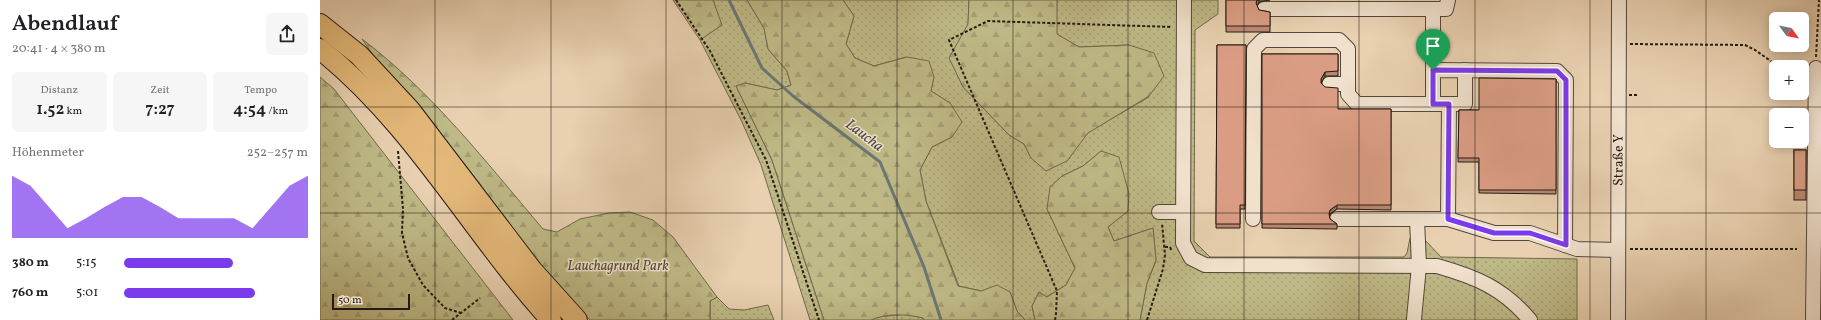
<!DOCTYPE html>
<html lang="de">
<meta charset="utf-8">
<style>
body{margin:0;font-family:Vollkorn,serif;background:#f6f6f6;color:#202124;height:100vh;display:flex;flex-direction:column;font-size:15px;white-space:nowrap}
*{box-sizing:border-box;margin:0}
p{font-size:13px;color:#757577}
.icon{flex:none;width:22px;height:22px;fill:none;stroke:currentColor;stroke-width:2;stroke-linecap:round;stroke-linejoin:round}
.map{position:relative;flex:1;overflow:hidden}
.drawer{display:flex;flex-direction:column;background:#fff;width:320px}
.drawer>*{flex:none}
.needle{width:26px;rotate:123deg}
.buttons{position:absolute;left:1449px;top:12px;display:grid;gap:8px}
.buttons a{display:grid;place-items:center;width:40px;height:40px;border-radius:6px;background:#fff;box-shadow:0 2px 10px #0003;font-size:20px}
.scale{position:absolute;left:12px;bottom:10px;width:78px;box-sizing:border-box;padding-left:4px;border:2px solid #241b13;border-top:0;font-size:11px;line-height:14px;white-space:nowrap;color:#241b13;-webkit-text-stroke:3px #f0e0cc;paint-order:stroke}
.pin{position:absolute;display:grid;place-items:center;width:34px;height:34px;color:#fff;margin:-41px -17px;border-radius:50% 50% 50% 0;rotate:-45deg;box-shadow:0 0 4px #0007}
.pin .icon{rotate:45deg}
.round{display:grid;place-items:center;flex:none;width:42px;height:42px;border-radius:6px;background:#f6f6f6}
.summary{display:flex;align-items:center;justify-content:space-between;height:68px;padding:0 12px}
h1{font-size:22px;font-weight:600;line-height:30px}
.metrics{display:grid;grid-template-columns:repeat(3,1fr);gap:6px;height:68px;padding:4px 12px}
.metrics div{display:grid;align-content:center;border-radius:6px;background:#f6f6f6;text-align:center}
.metrics b{font-size:17px;font-weight:600}
.metrics small{font-size:11px;font-weight:400}
.metrics p{font-size:11px}
.chart{height:112px;padding:8px 12px}
.chart p{display:flex;justify-content:space-between}
.chart svg{width:100%;height:72px;margin-top:4px;fill:#7c3aed;opacity:.7}
ul{padding:0 12px;list-style:none;font-size:13px}
li{display:grid;grid-template-columns:64px 48px 1fr;align-items:center;height:30px}
li i{height:10px;border-radius:5px;background:#7c3aed}
main{display:flex;flex:1;min-height:0}
.map>svg:first-child{display:block}
.grass{fill:url(#grass-dots);stroke:#716a4c}
.forest{fill:url(#forest-firs);stroke:#716a4c}
.lines{fill:none;stroke-linecap:round;stroke-linejoin:round}
.stream{stroke:#6b7774;stroke-width:3}
.minor-casing{stroke:#55483a;stroke-width:16}
.highway-casing{stroke:#241b13;stroke-width:22}
.path{stroke:#241b13;stroke-width:2;stroke-dasharray:3 2;stroke-linecap:butt}
.minor{stroke:#f0e0cc;stroke-width:14}
.highway{stroke:#e4b878;stroke-width:20}
.wall{fill:#bb8772;stroke:#241b13}
.shaded-wall{fill:#996e5c;stroke:#241b13}
.building{fill:#da9d84;stroke:#241b13}
.route-casing{stroke:#fff;stroke-width:8}
.route{stroke:#7c3aed;stroke-width:5}
.grid{fill:none;stroke:#241b13;stroke-width:1;stroke-opacity:0.55}
.labels{text-anchor:middle;dominant-baseline:central;stroke-width:3;stroke-linejoin:round;paint-order:stroke}
.street-label{font-size:14px;fill:#241b13;stroke:#f0e0cc}
.park-label{font-size:14px;font-style:italic;fill:#524a36;stroke:#f0e0cc}
.water-label{font-size:15px;font-style:italic;fill:#484944;stroke:#f0e0cc}
</style>
<main>
<section class="drawer">
<div class="summary"><div><h1>Abendlauf</h1><p>20:41 · 4 × 380 m</p></div><a class="round"><svg class="icon" aria-label="share" viewBox="0 0 24 24"><path d="M12 15V3M7 8l5-5 5 5M5 13v7h14v-7"/></svg></a></div>
<div class="metrics">
<div><p>Distanz</p><b>1.52<small> km</small></b></div>
<div><p>Zeit</p><b>7:27</b></div>
<div><p>Tempo</p><b>4:54<small> /km</small></b></div>
</div>
<div class="chart"><p><span>Höhenmeter</span>252–257 m</p>
<svg viewBox="0 0 160 44" preserveAspectRatio="none"><path d="M0 44V6L10 12L20 25L30 38L40 32L50 25L60 19L70 19L80 25L90 32L100 32L110 32L120 32L130 38L140 25L150 12L160 6V44z"/></svg>
</div>
<ul>
<li><b>380 m</b>5:15<i style="width:59%"></i></li>
<li><b>760 m</b>5:01<i style="width:71%"></i></li>
</ul>
</section>
<div class="map">
<svg width="1501" height="320" viewBox="0 0 1501 320">
<defs>
<pattern id="grass-dots" width="8" height="8" patternUnits="userSpaceOnUse"><rect width="8" height="8" fill="#beb986"/><path d="M2 2h.1M6 6h.1" fill="none" stroke="#a39e73" stroke-width="1.8" stroke-linecap="round"/></pattern>
<pattern id="forest-firs" width="22" height="20" patternUnits="userSpaceOnUse"><rect width="22" height="20" fill="#beb986"/><path d="M5 1l3.5 6h-7zM16 11l3.5 6h-7z" fill="#a39e73"/></pattern>
</defs>
<rect width="100%" height="100%" fill="#e8d0b0"/>
<filter id="stains"><feTurbulence type="fractalNoise" baseFrequency=".005" numOctaves="4"/><feColorMatrix values="0 0 0 0 .2 0 0 0 0 .09 0 0 0 0 .02 0 0 0 .5 -.17"/></filter>
<radialGradient id="worn" r=".72"><stop offset=".6" stop-color="#630" stop-opacity="0"/><stop offset="1" stop-color="#630" stop-opacity=".3"/></radialGradient>
<g class="grass">
<path d="M 393,0 L 427,0 L 444,28 L 448,49 L 467,71 L 471,85 L 457,90 L 425,83 L 416,86 L 452,160 L 504,320 L 490,320 L 441,165 L 421,120 L 380,40 L 401,25 Z"/>
<path d="M 523,0 L 649,0 L 648,24 L 630,58 L 643,87 L 689,135 L 704,144 L 711,158 L 747,161 L 767,133 L 829,97 L 809,45 L 759,47 L 736,34 L 737,0 L 898,0 L 898,14 L 875,30 L 874,241 L 890,257 L 1084,257 L 1087,253 L 1090,238 L 1104,239 L 1121,257 L 1257,259 L 1257,320 L 820,320 L 827,283 L 836,261 L 833,228 L 794,241 L 788,227 L 808,211 L 781,151 L 763,166 L 742,176 L 727,209 L 755,268 L 746,285 L 726,297 L 719,292 L 712,306 L 715,320 L 705,320 L 697,311 L 690,292 L 661,291 L 639,286 L 606,201 L 600,170 L 612,147 L 632,137 L 630,103 L 611,91 L 614,77 L 586,57 L 554,66 L 535,58 L 526,44 L 534,16 Z"/>
<path d="M 397,297 L 409,309 L 424,310 L 448,305 L 454,320 L 390,320 L 390,301 Z"/>
<path d="M 587,314 L 603,318 L 604,320 L 551,320 L 557,317 Z"/>
</g>
<g class="forest">
<path d="M 353,0 L 393,0 L 402,25 L 380,40 Z"/>
<path d="M 427,0 L 523,0 L 534,16 L 526,44 L 535,58 L 554,66 L 587,57 L 609,61 L 614,77 L 611,91 L 630,103 L 642,122 L 632,137 L 612,147 L 600,170 L 606,201 L 638,286 L 661,291 L 677,285 L 690,292 L 697,311 L 705,320 L 604,320 L 603,318 C 586,314 567,313 551,320 L 504,320 L 452,160 L 416,86 L 425,83 L 457,90 L 471,85 L 467,71 L 448,49 L 444,28 Z"/>
<path d="M 649,0 L 737,0 L 737,34 L 759,47 L 809,45 L 834,53 L 844,76 L 829,96 L 768,133 L 747,161 L 726,171 L 711,158 L 704,144 L 689,135 L 643,87 L 629,58 L 648,24 Z"/>
<path d="M 42,39 C 112,92 166,162 223,229 L 237,232 L 260,219 L 289,213 L 310,212 L 333,220 L 353,237 L 397,297 L 390,301 L 390,320 L 270,320 L 238,287 L 191,229 L 159,183 L 100,107 L 55,58 Z"/>
<path d="M 0,77 L 14,89 L 193,320 L 0,320 Z"/>
<path d="M 781,151 L 799,157 L 809,194 L 808,211 L 788,227 L 794,241 L 833,228 L 836,260 L 827,283 L 820,320 L 715,320 L 712,306 L 719,292 L 727,297 L 746,285 L 755,268 L 727,209 L 730,187 L 742,176 L 763,166 Z"/>
</g>
<g class="lines">
<path class="stream" d="M 409,0 L 442,68 L 473,96 L 560,162 L 604,267 L 621,320"/>
<defs>
<g id="minor">
<path d="M 864,0 L 863,243 L 871,258 L 885,265 L 1117,266 C 1156,277 1183,288 1210,320"/>
<path d="M 944,9 L 1126,9 L 1128,0"/>
<path d="M 1113,70 L 1113,9"/>
<path d="M 1009,84 L 1028,84"/>
<path d="M 1113,104 L 1113,70 L 1237,71 L 1246,80 L 1245,245"/>
<path d="M 839,212 L 863,212"/>
<path d="M 933,219 L 934,49 L 943,40 L 1019,40 L 1028,49 L 1028,94 L 1037,104 L 1145,104 L 1145,70"/>
<path d="M 1017,219 L 1128,219 L 1174,233 L 1210,233 L 1257,249 L 1298,250"/>
<path d="M 1128,219 L 1129,104"/>
<path d="M 1094,319 L 1099,266 L 1097,219"/>
<path id="s1" d="M 1298,320 L 1299,0"/>
<path d="M 1493,320 L 1496,68"/>
</g>
<g id="highway">
<path d="M 0,24 L 39,55 L 90,110 L 212,270 L 257,320"/>
<path d="M 0,49 C 94,124 151,232 231,320"/>
</g>
</defs>
<use href="#minor" class="minor-casing"/>
<use href="#highway" class="highway-casing"/>
<g class="path">
<path d="M 356,0 L 390,51 L 446,160 L 499,320"/>
<path d="M 1310,44 L 1425,45 L 1435,50 L 1455,64"/>
<path d="M 1496,57 L 1499,0"/>
<path d="M 1309,95 L 1318,95"/>
<path d="M 78,151 L 83,209 L 82,233 L 88,258 L 103,285 L 125,308 L 141,313"/>
<path d="M 845,247 L 850,247 L 852,251"/>
<path d="M 1310,249 L 1477,249"/>
<path d="M 132,320 L 160,298"/>
<path d="M 735,320 L 736,314 L 737,291 L 629,40 L 668,21 L 852,27"/>
<path d="M 827,320 L 843,269 L 845,255 L 842,223"/>
</g>
<use href="#minor" class="minor"/>
<use href="#highway" class="highway"/>
</g>
<g class="wall">
<path d="M 906,0 L 950,0 L 939,2 L 937,6 L 939,10 L 950,12 L 950,32 L 906,32 Z"/>
<path d="M 897,45 L 926,45 L 925,209 L 920,209 L 920,228 L 896,228 Z"/>
<path d="M 942,54 L 1018,54 L 1018,76 L 1005,76 L 1001,82 L 1018,109 L 1071,109 L 1071,210 L 1017,209 L 1010,214 L 1009,217 L 1010,219 L 1017,224 L 1017,229 L 942,228 Z"/>
<path d="M 1236,79 L 1236,194 L 1159,193 L 1159,162 L 1138,162 L 1139,110 L 1159,110 Z"/>
<rect x="1474" y="150" width="12" height="50"/>
</g>
<g class="shaded-wall">
<path d="M 937,0 L 939,0 L 939,2 L 936,9 L 936,3 Z"/>
<path d="M 1005,72 L 1005,76 L 1001,84 L 1001,79 Z"/>
<path d="M 1017,205 L 1017,209 L 1010,214 L 1009,219 L 1009,214 L 1010,210 Z"/>
</g>
<g class="building">
<path d="M 906,0 L 937,0 L 936,3 L 939,10 L 950,12 L 950,26 L 906,26 Z"/>
<path d="M 897,45 L 926,45 L 925,205 L 920,205 L 920,224 L 896,224 Z"/>
<path d="M 942,54 L 1018,54 L 1018,71 L 1005,72 L 1001,79 L 1001,83 L 1005,87 L 1018,88 L 1018,109 L 1071,109 L 1071,205 L 1017,205 L 1010,210 L 1009,214 L 1010,219 L 1017,224 L 942,224 Z"/>
<path d="M 1159,78 L 1236,79 L 1236,190 L 1159,190 L 1159,158 L 1138,158 L 1139,110 L 1159,110 Z"/>
<rect x="1474" y="150" width="12" height="40"/>
</g>
<g class="lines">
<defs>
<path id="route" d="M 1113,70 L 1237,71 L 1246,80 L 1246,245 L 1210,233 L 1174,233 L 1128,219 L 1129,104 L 1113,104 Z"/>
</defs>
<use href="#route" class="route-casing"/>
<use href="#route" class="route"/>
</g>
<path class="grid" d="M 115,0 L 115,320M 231,0 L 231,320M 346,0 L 346,320M 462,0 L 462,320M 577,0 L 577,320M 693,0 L 693,320M 808,0 L 808,320M 924,0 L 924,320M 1039,0 L 1039,320M 1155,0 L 1155,320M 1270,0 L 1270,320M 1386,0 L 1386,320M 0,107 L 1501,107M 0,213 L 1501,213"/>
<g class="labels">
<g class="street-label">
<text stroke="none"><textPath href="#s1" startOffset="160">Straße Y</textPath></text>
</g>
<g class="park-label">
<text x="298" y="266">Lauchagrund Park</text>
</g>
<g class="water-label">
<text transform="translate(544 136) rotate(37)">Laucha</text>
</g>
</g>
<rect width="100%" height="100%" filter="url(#stains)"/>
<rect width="100%" height="100%" fill="url(#worn)"/>
</svg>
<div class="buttons">
<a><svg class="needle" viewBox="-14 -14 28 28"><path d="M0-13l5 13h-10z" fill="#e53935"/><path d="M0 13l5-13h-10z" fill="#757577"/></svg></a>
<a>+</a>
<a>−</a>
</div>
<div class="scale">50 m</div>
<div class="pin" style="left:1113px;top:70px;background:#1e9e55"><svg class="icon" aria-label="arrive" viewBox="0 0 24 24"><path d="M6 21V4h12l-3 4 3 4H6"/></svg></div>
</div>
</main>
